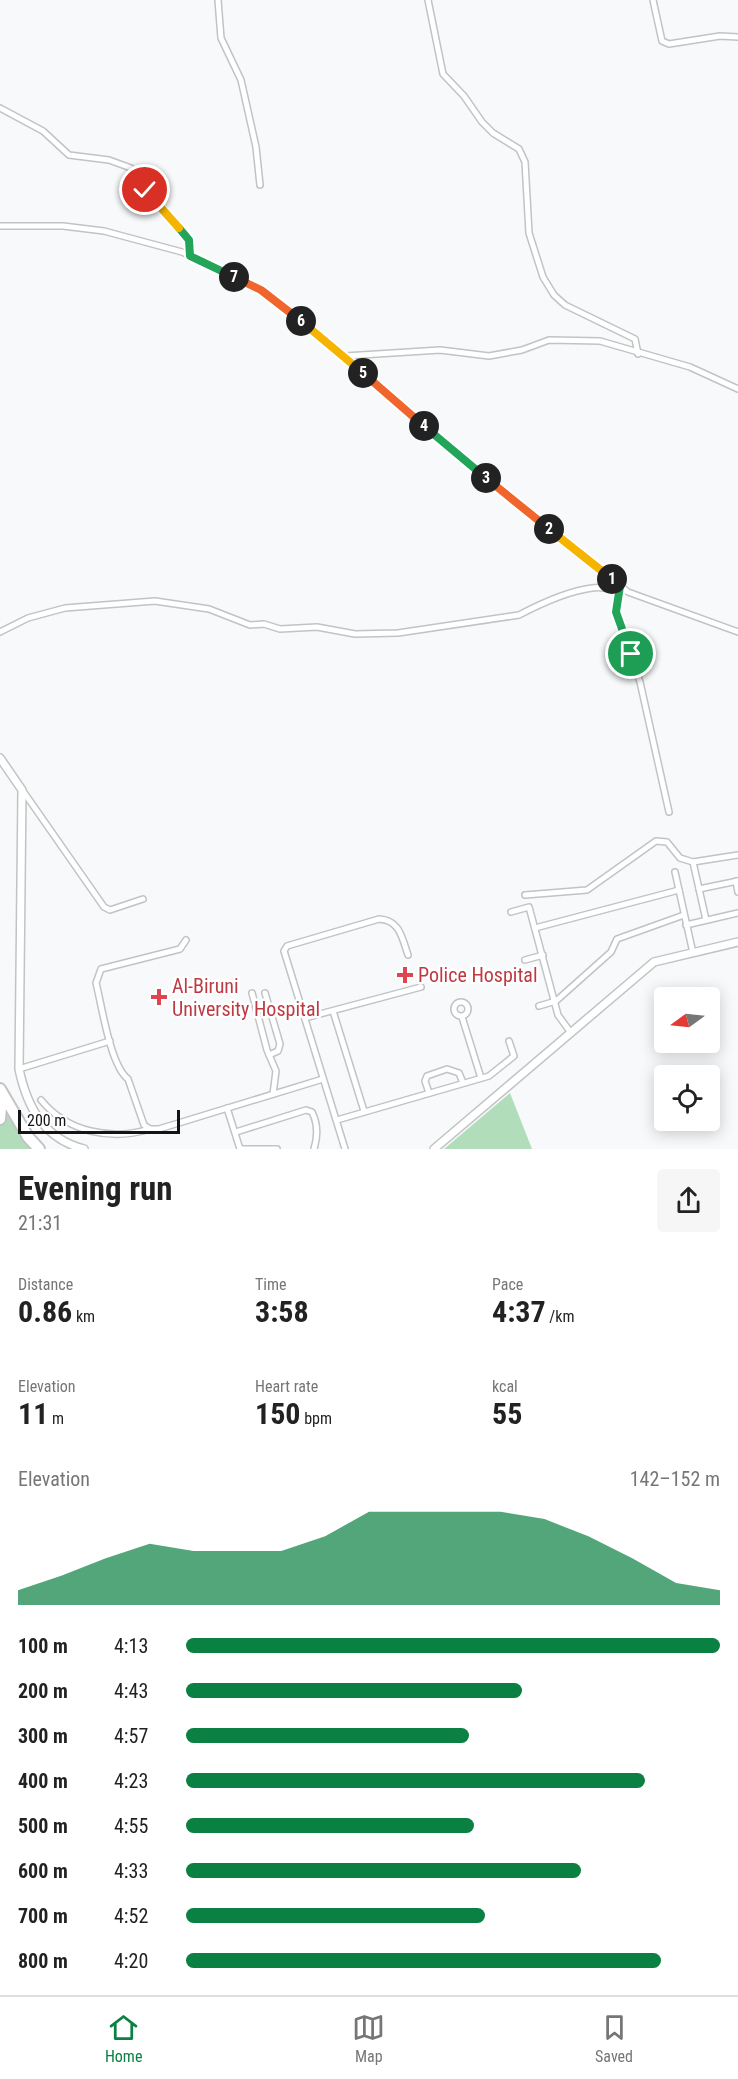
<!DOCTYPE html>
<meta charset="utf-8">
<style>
body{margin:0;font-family:"Roboto Condensed",sans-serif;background:#f6f6f6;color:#222;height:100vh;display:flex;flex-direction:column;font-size:22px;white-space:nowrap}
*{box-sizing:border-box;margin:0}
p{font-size:20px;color:#767676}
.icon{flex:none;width:33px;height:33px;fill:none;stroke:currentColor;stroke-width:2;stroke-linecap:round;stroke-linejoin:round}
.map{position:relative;height:1149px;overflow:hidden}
.details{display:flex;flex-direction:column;background:#fff;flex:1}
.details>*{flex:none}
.needle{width:39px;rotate:255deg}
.tools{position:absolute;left:654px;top:987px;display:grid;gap:12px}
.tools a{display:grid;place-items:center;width:66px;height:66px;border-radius:6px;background:#fff;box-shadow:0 3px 15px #0003;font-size:30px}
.scale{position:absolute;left:18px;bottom:15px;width:162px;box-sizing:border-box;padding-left:6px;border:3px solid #141415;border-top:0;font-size:16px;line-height:21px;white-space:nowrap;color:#141415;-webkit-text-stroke:4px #fff;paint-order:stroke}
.pin{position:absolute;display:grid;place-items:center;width:51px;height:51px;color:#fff;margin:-26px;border:3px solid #fff;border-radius:50%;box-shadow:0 2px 6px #0007}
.km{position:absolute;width:30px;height:30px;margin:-15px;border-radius:50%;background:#222;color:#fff;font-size:16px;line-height:30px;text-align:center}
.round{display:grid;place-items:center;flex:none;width:63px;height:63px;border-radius:6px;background:#f6f6f6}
.summary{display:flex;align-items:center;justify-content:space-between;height:102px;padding:0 18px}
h1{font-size:33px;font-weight:700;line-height:45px}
.figures{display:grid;grid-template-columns:repeat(3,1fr);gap:9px;height:102px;padding:6px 18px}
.figures div{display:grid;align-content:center}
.figures b{font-size:30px;font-weight:700}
.figures small{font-size:16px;font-weight:400}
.figures p{font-size:16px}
.chart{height:168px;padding:12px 18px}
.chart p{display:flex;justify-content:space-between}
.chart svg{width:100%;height:108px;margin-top:6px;fill:#0b8043;opacity:.7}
ul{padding:0 18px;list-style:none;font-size:20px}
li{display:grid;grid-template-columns:96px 72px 1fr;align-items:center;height:45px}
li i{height:15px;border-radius:8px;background:#0b8043}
.tab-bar{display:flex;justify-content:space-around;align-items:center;height:84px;border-top:2px solid #e0e0e0;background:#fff;font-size:16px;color:#767676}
.tab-bar a{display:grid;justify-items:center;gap:3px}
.tab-bar .current{color:#0b8043}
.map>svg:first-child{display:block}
.green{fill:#b1ddbb}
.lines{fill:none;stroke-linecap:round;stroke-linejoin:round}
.minor-casing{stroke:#c1c3c4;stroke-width:8}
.tertiary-casing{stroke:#c1c3c4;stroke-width:10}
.motorway-casing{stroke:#c1c3c4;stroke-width:14}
.minor{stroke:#fff;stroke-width:5}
.tertiary{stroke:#fff;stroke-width:7}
.motorway{stroke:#fff;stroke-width:10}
.split-1-casing{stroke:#fff;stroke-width:12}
.split-2-casing{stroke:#fff;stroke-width:12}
.split-3-casing{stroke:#fff;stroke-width:12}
.split-4-casing{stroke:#fff;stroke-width:12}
.split-5-casing{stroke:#fff;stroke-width:12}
.split-6-casing{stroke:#fff;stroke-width:12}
.split-7-casing{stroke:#fff;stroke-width:12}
.split-8-casing{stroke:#fff;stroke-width:12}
.split-9-casing{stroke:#fff;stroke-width:12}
.split-1{stroke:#22a559;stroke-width:8}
.split-2{stroke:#f5b400;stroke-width:8}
.split-3{stroke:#f0652b;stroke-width:8}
.split-4{stroke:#22a559;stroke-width:8}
.split-5{stroke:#f0652b;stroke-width:8}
.split-6{stroke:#f5b400;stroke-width:8}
.split-7{stroke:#f0652b;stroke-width:8}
.split-8{stroke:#22a559;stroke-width:8}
.split-9{stroke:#f5b400;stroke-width:8}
.health-dot{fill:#e0444e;stroke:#fff;stroke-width:2}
.labels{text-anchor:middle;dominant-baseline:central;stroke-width:5;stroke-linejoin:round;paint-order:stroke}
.health-label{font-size:20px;fill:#be3a42;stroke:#fff;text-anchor:start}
</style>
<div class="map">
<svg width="738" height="1149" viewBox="0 0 738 1149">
<rect width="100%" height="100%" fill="#f7f9fa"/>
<g class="green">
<path d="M 714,989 L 720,1029 L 710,1031 L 710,998 L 670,997 Z"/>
<path d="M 510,1093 L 532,1149 L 444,1149 Z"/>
<path d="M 8,1110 L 34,1149 L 0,1149 L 0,1122 Z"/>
</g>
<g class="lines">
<defs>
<g id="minor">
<path d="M 218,0 L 221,38 L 241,80 L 256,147 L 260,185"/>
<path d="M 428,0 L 443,74 L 464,96 L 482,122 L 493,133 L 519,149 L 525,162 L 529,233 L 543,277 L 554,295 L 565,305 L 635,339 L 638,354"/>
<path d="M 653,0 L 662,41 L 669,44 L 720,36 L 738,37"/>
<path d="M 0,108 L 43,131 L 69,155 L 109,160 L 131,168 L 156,203 L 189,240 L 190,256"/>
<path d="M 0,226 L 63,226 L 104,231 L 182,252 L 261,290 L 345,356 L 413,418 L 628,592 L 738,632"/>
<path d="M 345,356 L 440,350 L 489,356 L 522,350 L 549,340 L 600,341 L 690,367 L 738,389"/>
<path d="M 0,632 L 28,618 L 65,608 L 155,601 L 209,609 L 250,625 L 264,624 L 280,629 L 317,627 L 355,634 L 398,633 L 519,615 C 540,604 567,591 592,588 C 603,586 608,591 620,586 L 616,612 L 640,682 L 669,812"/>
<path d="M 23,791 L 104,907 L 110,910 L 143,899"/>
<path d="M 693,862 L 706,920"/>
<path d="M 675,872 L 693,953"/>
<path d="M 736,881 L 738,892"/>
<path d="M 699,889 L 738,881"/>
<path d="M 525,895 L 587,890 L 656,841 L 667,842 L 680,858 L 693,862 L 738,855"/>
<path d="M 511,912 L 529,907 L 558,1015 L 571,1033"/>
<path d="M 686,925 L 738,913"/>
<path d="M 535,928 L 679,890"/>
<path d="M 186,940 L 180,949 L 101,969 L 96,983 C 102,1006 110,1065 128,1079 L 144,1125 L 150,1129 L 159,1129 L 323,1079"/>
<path d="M 525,960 L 543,955"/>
<path d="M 252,993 L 267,1050 L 276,1071 L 273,1094"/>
<path d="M 265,993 L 280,1044 L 278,1051 L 269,1055"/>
<circle cx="461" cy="1009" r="7"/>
<path d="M 539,1006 L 556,1001 L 611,952 L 617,939 L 684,915"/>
<path d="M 333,1011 L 364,1111"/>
<path d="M 462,1017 L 481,1078"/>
<path d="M 305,1018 L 421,987"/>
<path d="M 19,1069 L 110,1041"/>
<path d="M 429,1093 L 425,1081 L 427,1076 L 447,1069 L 459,1073 L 463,1083"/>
<path d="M 41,1100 C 67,1132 111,1141 150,1129"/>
<path d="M 227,1108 L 240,1149"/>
<path d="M 337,1120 L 489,1076 L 514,1056 L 509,1041"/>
<path d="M 236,1132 L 306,1110 L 312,1112 C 318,1124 318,1136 314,1149"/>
<path d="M 241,1149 L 277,1149"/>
<path d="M 345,1149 L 284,951 L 287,946 L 379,919 C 400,920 402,938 408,955"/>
</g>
<g id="tertiary">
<path d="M 0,758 L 22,790 L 19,1069 C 27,1107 44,1139 84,1149"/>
<path d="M 434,1149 L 654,962 L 738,942"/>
</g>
<g id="motorway">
<path d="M 0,1089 L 28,1137 L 39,1149"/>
<path d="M 0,1119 L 2,1096"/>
</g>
</defs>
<use href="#minor" class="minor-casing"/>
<use href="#tertiary" class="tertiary-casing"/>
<use href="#motorway" class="motorway-casing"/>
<use href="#minor" class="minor"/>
<use href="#tertiary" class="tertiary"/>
<use href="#motorway" class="motorway"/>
</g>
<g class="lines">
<defs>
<path id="split-1" d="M 612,579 L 620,586 L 616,612 L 631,654"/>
<path id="split-2" d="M 549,529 L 612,579"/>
<path id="split-3" d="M 486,478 L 549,529"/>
<path id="split-4" d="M 424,426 L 486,478"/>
<path id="split-5" d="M 363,373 L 424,426"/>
<path id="split-6" d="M 301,321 L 363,373"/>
<path id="split-7" d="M 234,277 L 261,290 L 301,321"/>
<path id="split-8" d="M 179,228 L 189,240 L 190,256 L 234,277"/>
<path id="split-9" d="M 145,190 L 179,228"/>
</defs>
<use href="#split-1" class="split-1-casing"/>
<use href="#split-2" class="split-2-casing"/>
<use href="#split-3" class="split-3-casing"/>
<use href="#split-4" class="split-4-casing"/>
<use href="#split-5" class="split-5-casing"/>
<use href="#split-6" class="split-6-casing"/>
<use href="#split-7" class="split-7-casing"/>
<use href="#split-8" class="split-8-casing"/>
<use href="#split-9" class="split-9-casing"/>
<use href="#split-1" class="split-1"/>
<use href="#split-2" class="split-2"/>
<use href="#split-3" class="split-3"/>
<use href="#split-4" class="split-4"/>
<use href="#split-5" class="split-5"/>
<use href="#split-6" class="split-6"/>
<use href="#split-7" class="split-7"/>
<use href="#split-8" class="split-8"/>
<use href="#split-9" class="split-9"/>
</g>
<g class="health-dot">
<path d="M402 966h6v6h6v6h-6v6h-6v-6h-6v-6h6z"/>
<path d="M156 988h6v6h6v6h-6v6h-6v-6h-6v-6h6z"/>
</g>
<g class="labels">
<g class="health-label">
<text x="418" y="975">Police Hospital</text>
<text x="172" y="986">Al-Biruni<tspan x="172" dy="23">University Hospital</tspan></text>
</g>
</g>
</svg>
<div class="tools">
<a><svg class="needle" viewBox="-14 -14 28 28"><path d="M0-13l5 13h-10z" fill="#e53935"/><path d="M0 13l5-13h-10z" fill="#767676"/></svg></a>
<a><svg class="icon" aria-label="locate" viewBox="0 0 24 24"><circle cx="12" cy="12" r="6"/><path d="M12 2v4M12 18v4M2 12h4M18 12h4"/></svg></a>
</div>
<div class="scale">200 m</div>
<div class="pin" style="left:631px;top:654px;background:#1e9e55"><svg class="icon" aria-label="arrive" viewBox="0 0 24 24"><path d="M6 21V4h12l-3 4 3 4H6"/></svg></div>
<div class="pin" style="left:145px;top:190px;background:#d93025"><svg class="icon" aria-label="check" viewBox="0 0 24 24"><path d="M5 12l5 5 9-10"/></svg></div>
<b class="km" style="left:612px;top:579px">1</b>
<b class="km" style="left:549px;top:529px">2</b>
<b class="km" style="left:486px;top:478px">3</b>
<b class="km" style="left:424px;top:426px">4</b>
<b class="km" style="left:363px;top:373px">5</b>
<b class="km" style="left:301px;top:321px">6</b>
<b class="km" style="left:234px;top:277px">7</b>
</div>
<section class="details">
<div class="summary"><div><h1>Evening run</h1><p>21:31</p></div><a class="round"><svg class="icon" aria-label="share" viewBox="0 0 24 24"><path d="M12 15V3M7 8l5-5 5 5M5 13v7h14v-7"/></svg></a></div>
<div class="figures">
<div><p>Distance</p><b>0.86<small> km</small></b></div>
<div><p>Time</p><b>3:58</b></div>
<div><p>Pace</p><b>4:37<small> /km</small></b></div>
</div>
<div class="figures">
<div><p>Elevation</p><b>11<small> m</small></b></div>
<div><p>Heart rate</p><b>150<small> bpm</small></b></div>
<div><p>kcal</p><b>55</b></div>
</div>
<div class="chart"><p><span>Elevation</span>142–152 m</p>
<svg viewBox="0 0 160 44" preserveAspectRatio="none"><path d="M0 44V38L10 32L20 25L30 19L40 22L50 22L60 22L70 16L80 6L90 6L100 6L110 6L120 9L130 16L140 25L150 35L160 38V44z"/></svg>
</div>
<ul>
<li><b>100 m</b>4:13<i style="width:100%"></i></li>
<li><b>200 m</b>4:43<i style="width:63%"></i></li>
<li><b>300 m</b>4:57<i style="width:53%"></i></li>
<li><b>400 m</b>4:23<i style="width:86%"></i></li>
<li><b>500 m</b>4:55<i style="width:54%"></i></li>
<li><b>600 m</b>4:33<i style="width:74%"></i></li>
<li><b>700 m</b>4:52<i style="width:56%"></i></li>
<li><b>800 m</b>4:20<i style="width:89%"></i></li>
</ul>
</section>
<nav class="tab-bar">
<a class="current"><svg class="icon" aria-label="home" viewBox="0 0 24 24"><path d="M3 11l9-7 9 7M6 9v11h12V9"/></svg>Home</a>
<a><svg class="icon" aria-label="map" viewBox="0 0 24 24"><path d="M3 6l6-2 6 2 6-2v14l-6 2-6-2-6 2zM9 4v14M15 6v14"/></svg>Map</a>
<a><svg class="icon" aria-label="saved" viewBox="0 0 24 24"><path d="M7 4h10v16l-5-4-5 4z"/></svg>Saved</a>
</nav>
